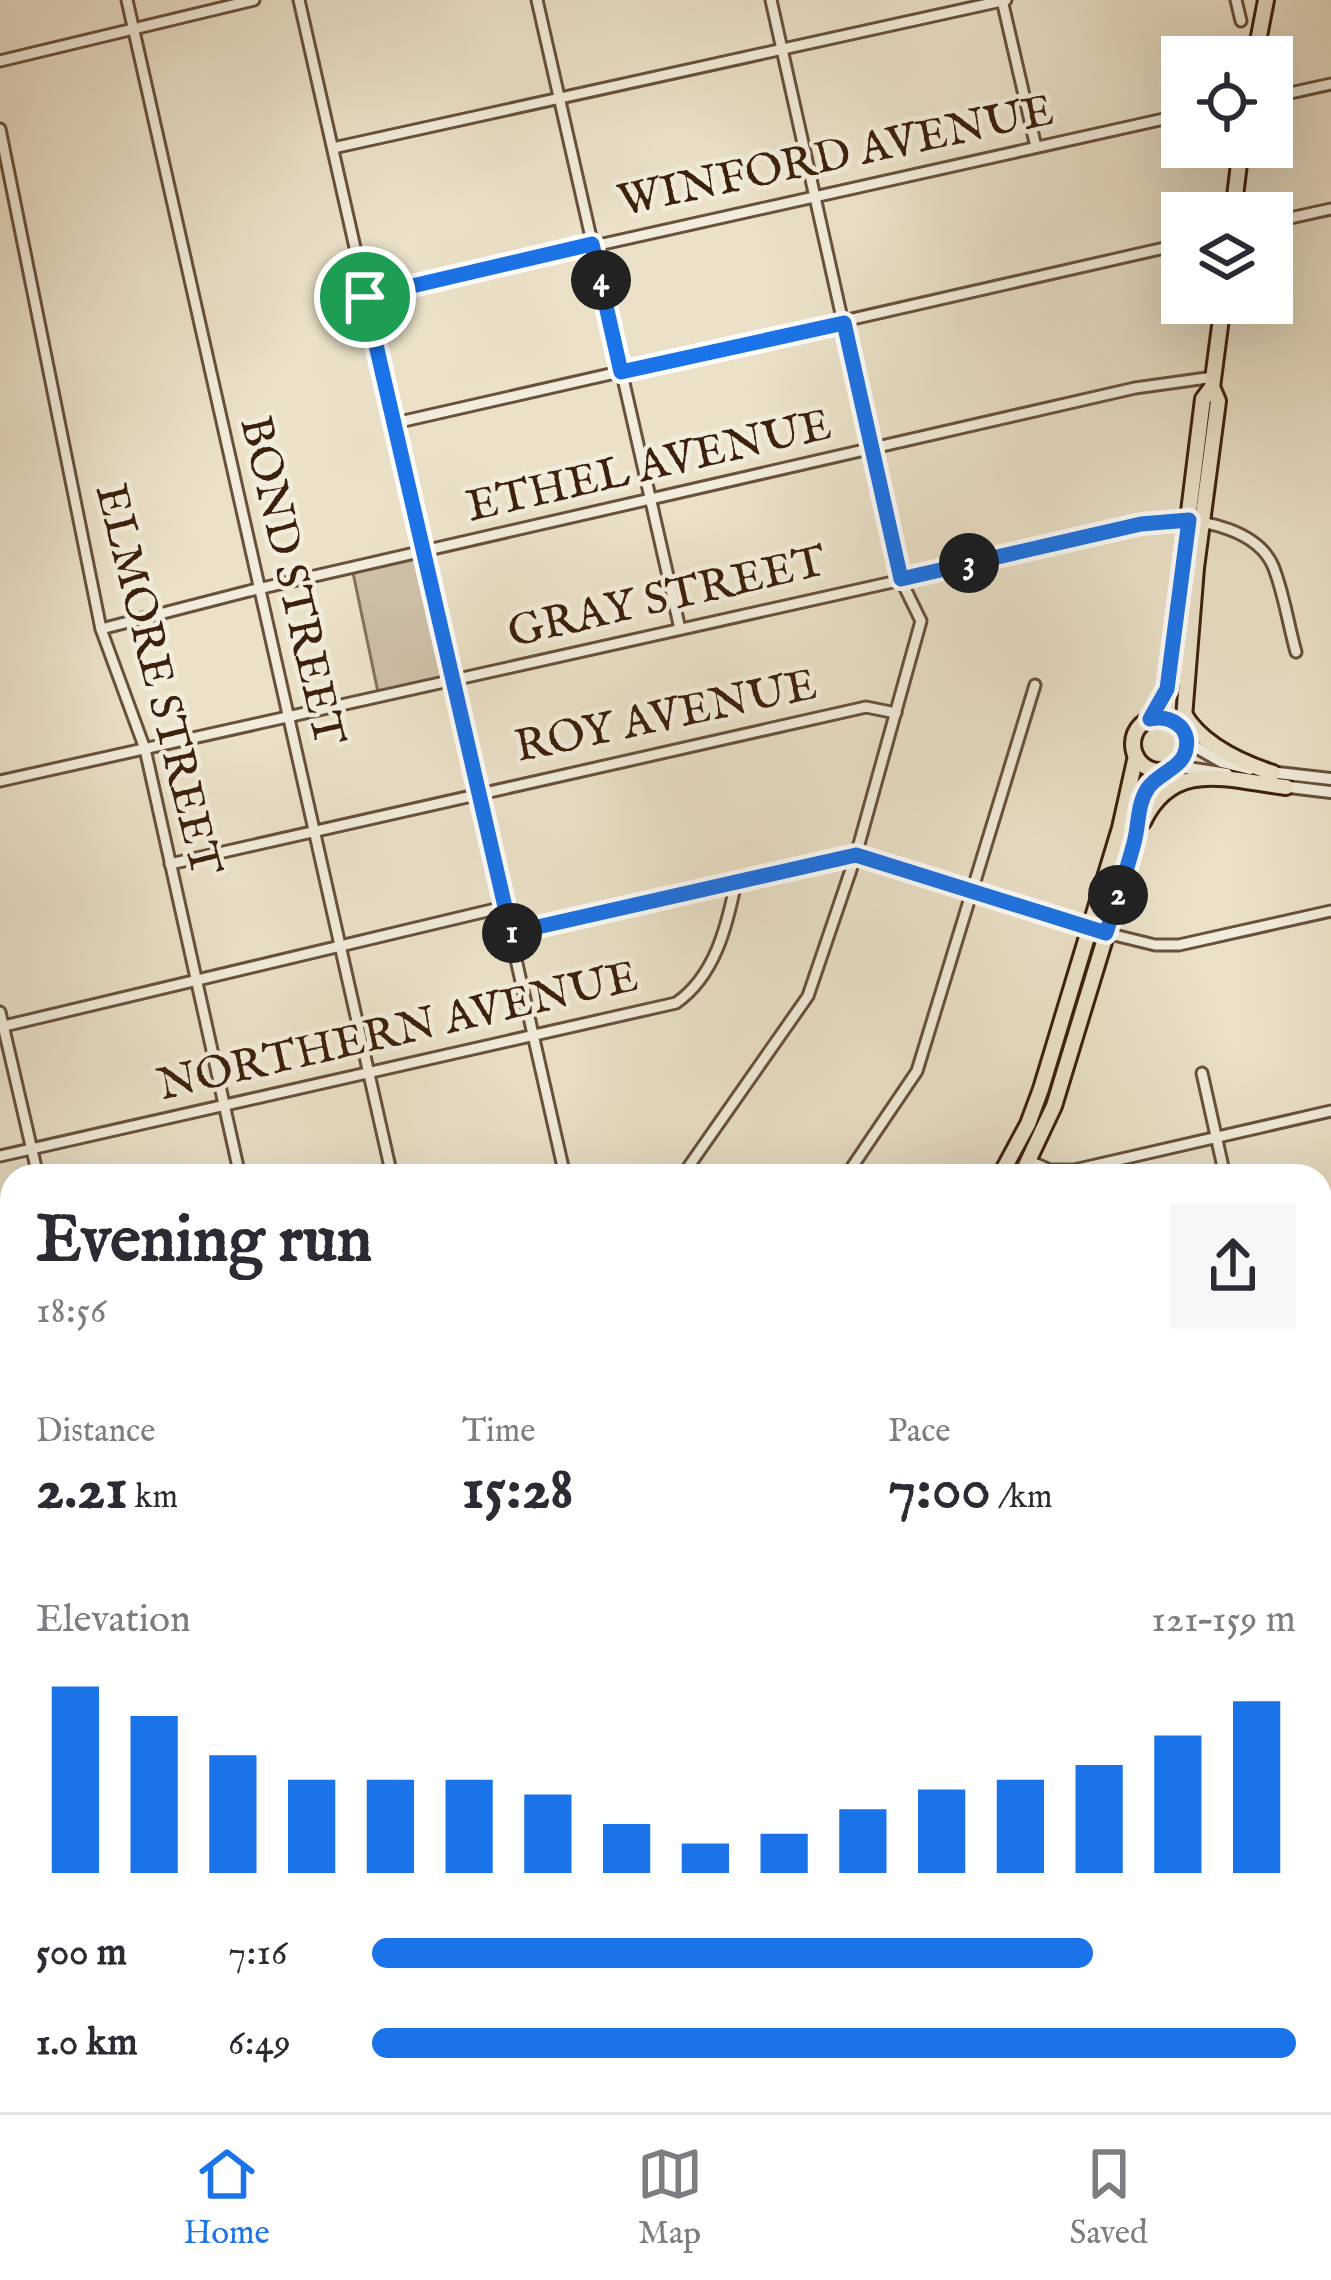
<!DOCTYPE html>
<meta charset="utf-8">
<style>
body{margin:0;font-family:"IM FELL English",serif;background:#f7f7f7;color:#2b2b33;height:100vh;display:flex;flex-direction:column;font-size:45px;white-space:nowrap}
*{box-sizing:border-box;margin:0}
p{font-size:39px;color:#7c7c81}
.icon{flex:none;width:66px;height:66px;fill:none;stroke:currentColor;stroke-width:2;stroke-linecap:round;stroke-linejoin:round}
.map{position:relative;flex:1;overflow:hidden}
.side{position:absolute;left:0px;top:1164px;width:1332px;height:948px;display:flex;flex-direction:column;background:#fff;border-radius:36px 36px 0 0;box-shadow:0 12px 48px #0002}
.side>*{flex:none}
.fabs{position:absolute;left:1161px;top:36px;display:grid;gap:24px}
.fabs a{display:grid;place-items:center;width:132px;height:132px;border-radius:0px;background:#fff;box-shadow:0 12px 48px #0002;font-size:60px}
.pin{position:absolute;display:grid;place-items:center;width:102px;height:102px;color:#fff;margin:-51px;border:6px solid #fff;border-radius:50%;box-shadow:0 3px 12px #0007}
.km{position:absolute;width:60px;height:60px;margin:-30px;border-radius:50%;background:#222;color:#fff;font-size:33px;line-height:60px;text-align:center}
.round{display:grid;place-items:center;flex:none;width:126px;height:126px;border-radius:0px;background:#f7f7f7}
.summary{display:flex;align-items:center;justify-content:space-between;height:204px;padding:0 36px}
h1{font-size:66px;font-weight:700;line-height:90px}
.figures{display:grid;grid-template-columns:repeat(3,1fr);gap:18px;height:204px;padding:12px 36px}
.figures div{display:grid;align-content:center}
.figures b{font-size:60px;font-weight:700}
.figures small{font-size:33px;font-weight:400}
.figures p{font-size:33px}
.chart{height:336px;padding:24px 36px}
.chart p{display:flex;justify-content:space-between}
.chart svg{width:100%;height:216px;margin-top:12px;stroke:#1a73e8;stroke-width:6}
ul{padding:0 36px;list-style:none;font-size:39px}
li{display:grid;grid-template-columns:192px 144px 1fr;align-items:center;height:90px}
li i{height:30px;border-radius:15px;background:#1a73e8}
.tab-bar{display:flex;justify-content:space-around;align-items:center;height:168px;border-top:3px solid #e1e1e2;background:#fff;font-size:33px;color:#7c7c81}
.tab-bar a{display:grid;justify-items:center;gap:6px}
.tab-bar .selected{color:#1a73e8}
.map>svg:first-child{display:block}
.green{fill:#cdc0a8;stroke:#85705a;stroke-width:3}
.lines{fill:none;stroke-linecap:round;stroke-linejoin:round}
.minor-casing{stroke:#68503b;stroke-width:15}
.tertiary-casing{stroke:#68503b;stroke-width:16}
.primary-casing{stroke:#3d200c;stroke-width:20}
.minor{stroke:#f1ecdb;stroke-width:9}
.tertiary{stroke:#f1ecdb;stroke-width:10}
.primary{stroke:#eae1c8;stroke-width:14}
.route-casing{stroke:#fff;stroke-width:24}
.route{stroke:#1a73e8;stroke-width:15}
.labels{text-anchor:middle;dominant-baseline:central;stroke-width:9;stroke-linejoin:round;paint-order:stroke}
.street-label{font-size:45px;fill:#3d200c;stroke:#f1ecdb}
</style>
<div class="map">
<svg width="1331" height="2112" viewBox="0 0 1331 2112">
<rect width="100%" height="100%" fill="#eae1c8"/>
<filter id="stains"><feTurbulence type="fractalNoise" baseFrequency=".00167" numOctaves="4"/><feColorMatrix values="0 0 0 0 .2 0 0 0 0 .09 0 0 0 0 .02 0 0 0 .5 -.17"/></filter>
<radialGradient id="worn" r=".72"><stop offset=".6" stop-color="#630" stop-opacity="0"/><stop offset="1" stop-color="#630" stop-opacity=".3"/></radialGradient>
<g class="green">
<path d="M 423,552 L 453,681 L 379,697 L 352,568 Z"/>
<path d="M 1331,1711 L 1331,2024 L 1320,2027 L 1320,1713 Z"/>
</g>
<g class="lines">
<defs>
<g id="minor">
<path d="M 127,0 L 392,1176"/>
<path d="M 299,0 L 565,1176"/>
<path d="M 537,0 L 680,629"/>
<path d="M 1002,0 L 1036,147"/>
<path d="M 1236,0 L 1241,21"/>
<path d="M 0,61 L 254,0"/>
<path d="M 1272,97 L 1331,84"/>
<path d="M 0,129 L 101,629 L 145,749 L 240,1176"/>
<path d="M 333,148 L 1006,0"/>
<path d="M 1272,222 L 1331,209"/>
<path d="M 365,297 L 1182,115"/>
<path d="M 395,423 L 1182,244"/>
<path d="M 101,629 L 249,591 L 1135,388 L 1214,377"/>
<path d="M 0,781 L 1171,520 C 1205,519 1258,531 1273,566 C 1284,593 1288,624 1296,652"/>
<path d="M 170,864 L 866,707 L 896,713"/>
<path d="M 511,933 L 856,855 L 1106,933 L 1155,945 L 1179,945 L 1331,911"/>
<path d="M 0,1012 L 38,1176"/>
<path d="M 0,1027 L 504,907"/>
<path d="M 1202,1073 L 1225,1176"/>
<path d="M 0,1156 L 676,1003 C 715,976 727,926 736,882"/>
<path d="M 1030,1161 L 1050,1170 L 1074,1170 L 1331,1111"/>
<path d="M 682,1176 L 808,996 L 856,855 L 921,621 L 900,578 L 771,0"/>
<path d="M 846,1176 L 917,1071 L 1035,685"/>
<path d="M 0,1366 L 12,1364"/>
<path d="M 1320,1369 L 1331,1367"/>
<path d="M 1320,1503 L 1331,1501"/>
<path d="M 0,1591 L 12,1644"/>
<path d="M 0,1709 L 12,1706"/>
<path d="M 0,1928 L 12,1925"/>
<path d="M 1320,2027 L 1331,2024"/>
<path d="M 0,2054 L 12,2051"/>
<path d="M 115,2100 L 118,2112"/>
<path d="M 248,2100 L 250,2112"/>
<path d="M 445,2100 L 447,2112"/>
<path d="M 600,2100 L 603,2112"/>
<path d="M 921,2100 L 924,2112"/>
<path d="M 1098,2100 L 1101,2112"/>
<path d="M 1258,2100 L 1260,2112"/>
<path d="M 304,2112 L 354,2100"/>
<path d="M 946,2112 L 999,2100"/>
</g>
<g id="tertiary">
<path d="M 1187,742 L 1222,762 L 1250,769"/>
<path d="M 1175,766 L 1227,774"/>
<path d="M 1269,772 L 1331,779"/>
<path d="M 1281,786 L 1331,792"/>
</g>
<g id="primary">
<path d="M 1255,57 L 1266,0"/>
<path d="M 1233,213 L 1241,147"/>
<path d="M 1184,714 C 1202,745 1240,762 1273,773"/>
<circle cx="1160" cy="744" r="27"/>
<path d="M 1150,719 L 1167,689 L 1203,399 L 1212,387 L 1223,303"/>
<path d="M 1183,730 L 1196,568 L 1218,401 L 1212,387"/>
<path d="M 1143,822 C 1173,758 1228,780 1286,787"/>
<path d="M 1000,1176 L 1028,1124 L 1041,1089 L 1120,828 L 1136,756"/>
<path d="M 1021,1176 L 1054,1106 L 1136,837 L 1144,793 L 1168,769"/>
<path d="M 775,2100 L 777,2112"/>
</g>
</defs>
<use href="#minor" class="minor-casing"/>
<use href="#tertiary" class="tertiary-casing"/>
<use href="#primary" class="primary-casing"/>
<use href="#minor" class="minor"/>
<use href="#tertiary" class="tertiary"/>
<use href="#primary" class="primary"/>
</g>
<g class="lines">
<defs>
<path id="route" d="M 592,244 L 621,372 L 844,323 L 901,579 L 1141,524 L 1189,520 L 1167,689 L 1150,719 C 1169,715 1191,726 1186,749 C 1183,768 1158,773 1148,788 C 1137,804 1139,825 1134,843 C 1126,873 1116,903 1106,933 L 856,855 L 511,933 L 365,297 Z"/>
</defs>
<use href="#route" class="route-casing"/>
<use href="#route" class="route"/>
</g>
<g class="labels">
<g class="street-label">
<text transform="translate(836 157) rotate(-12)">WINFORD AVENUE</text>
<text transform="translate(649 467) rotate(-13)">ETHEL AVENUE</text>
<text transform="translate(291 581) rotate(77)">BOND STREET</text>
<text transform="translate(667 598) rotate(-13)">GRAY STREET</text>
<text transform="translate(157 680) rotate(76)">ELMORE STREET</text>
<text transform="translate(666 717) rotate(-12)">ROY AVENUE</text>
<text transform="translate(398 1032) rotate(-13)">NORTHERN AVENUE</text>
</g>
</g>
<rect width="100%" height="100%" filter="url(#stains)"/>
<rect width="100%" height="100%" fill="url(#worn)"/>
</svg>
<div class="fabs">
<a><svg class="icon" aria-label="locate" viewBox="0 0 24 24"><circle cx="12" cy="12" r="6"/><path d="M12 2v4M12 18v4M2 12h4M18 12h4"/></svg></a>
<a><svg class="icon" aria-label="layers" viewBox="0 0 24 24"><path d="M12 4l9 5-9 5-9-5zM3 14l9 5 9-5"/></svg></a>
</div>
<div class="pin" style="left:365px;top:297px;background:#1e9e55"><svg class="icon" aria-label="arrive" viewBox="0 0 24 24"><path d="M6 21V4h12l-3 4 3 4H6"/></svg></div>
<b class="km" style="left:512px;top:933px">1</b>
<b class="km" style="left:1118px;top:895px">2</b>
<b class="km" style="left:969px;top:563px">3</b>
<b class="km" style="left:601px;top:280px">4</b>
<section class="side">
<div class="summary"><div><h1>Evening run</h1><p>18:56</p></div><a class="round"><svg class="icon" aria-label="share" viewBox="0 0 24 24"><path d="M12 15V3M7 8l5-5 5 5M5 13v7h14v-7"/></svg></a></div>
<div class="figures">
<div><p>Distance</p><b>2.21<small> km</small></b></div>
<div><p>Time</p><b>15:28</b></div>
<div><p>Pace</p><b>7:00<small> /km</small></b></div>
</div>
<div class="chart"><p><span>Elevation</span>121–159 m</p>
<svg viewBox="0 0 160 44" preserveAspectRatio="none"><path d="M5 44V6M15 44V12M25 44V20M35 44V25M45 44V25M55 44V25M65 44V28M75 44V34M85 44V38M95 44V36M105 44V31M115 44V27M125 44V25M135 44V22M145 44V16M155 44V9"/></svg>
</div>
<ul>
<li><b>500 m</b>7:16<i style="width:78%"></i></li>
<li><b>1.0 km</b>6:49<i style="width:100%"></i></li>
</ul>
</section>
</div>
<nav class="tab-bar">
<a class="selected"><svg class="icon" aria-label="home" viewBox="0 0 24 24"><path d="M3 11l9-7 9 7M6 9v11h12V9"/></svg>Home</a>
<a><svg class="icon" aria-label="map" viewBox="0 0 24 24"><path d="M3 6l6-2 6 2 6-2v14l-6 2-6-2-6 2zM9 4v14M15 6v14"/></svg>Map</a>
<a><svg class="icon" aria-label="saved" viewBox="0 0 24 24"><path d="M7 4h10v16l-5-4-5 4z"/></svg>Saved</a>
</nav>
